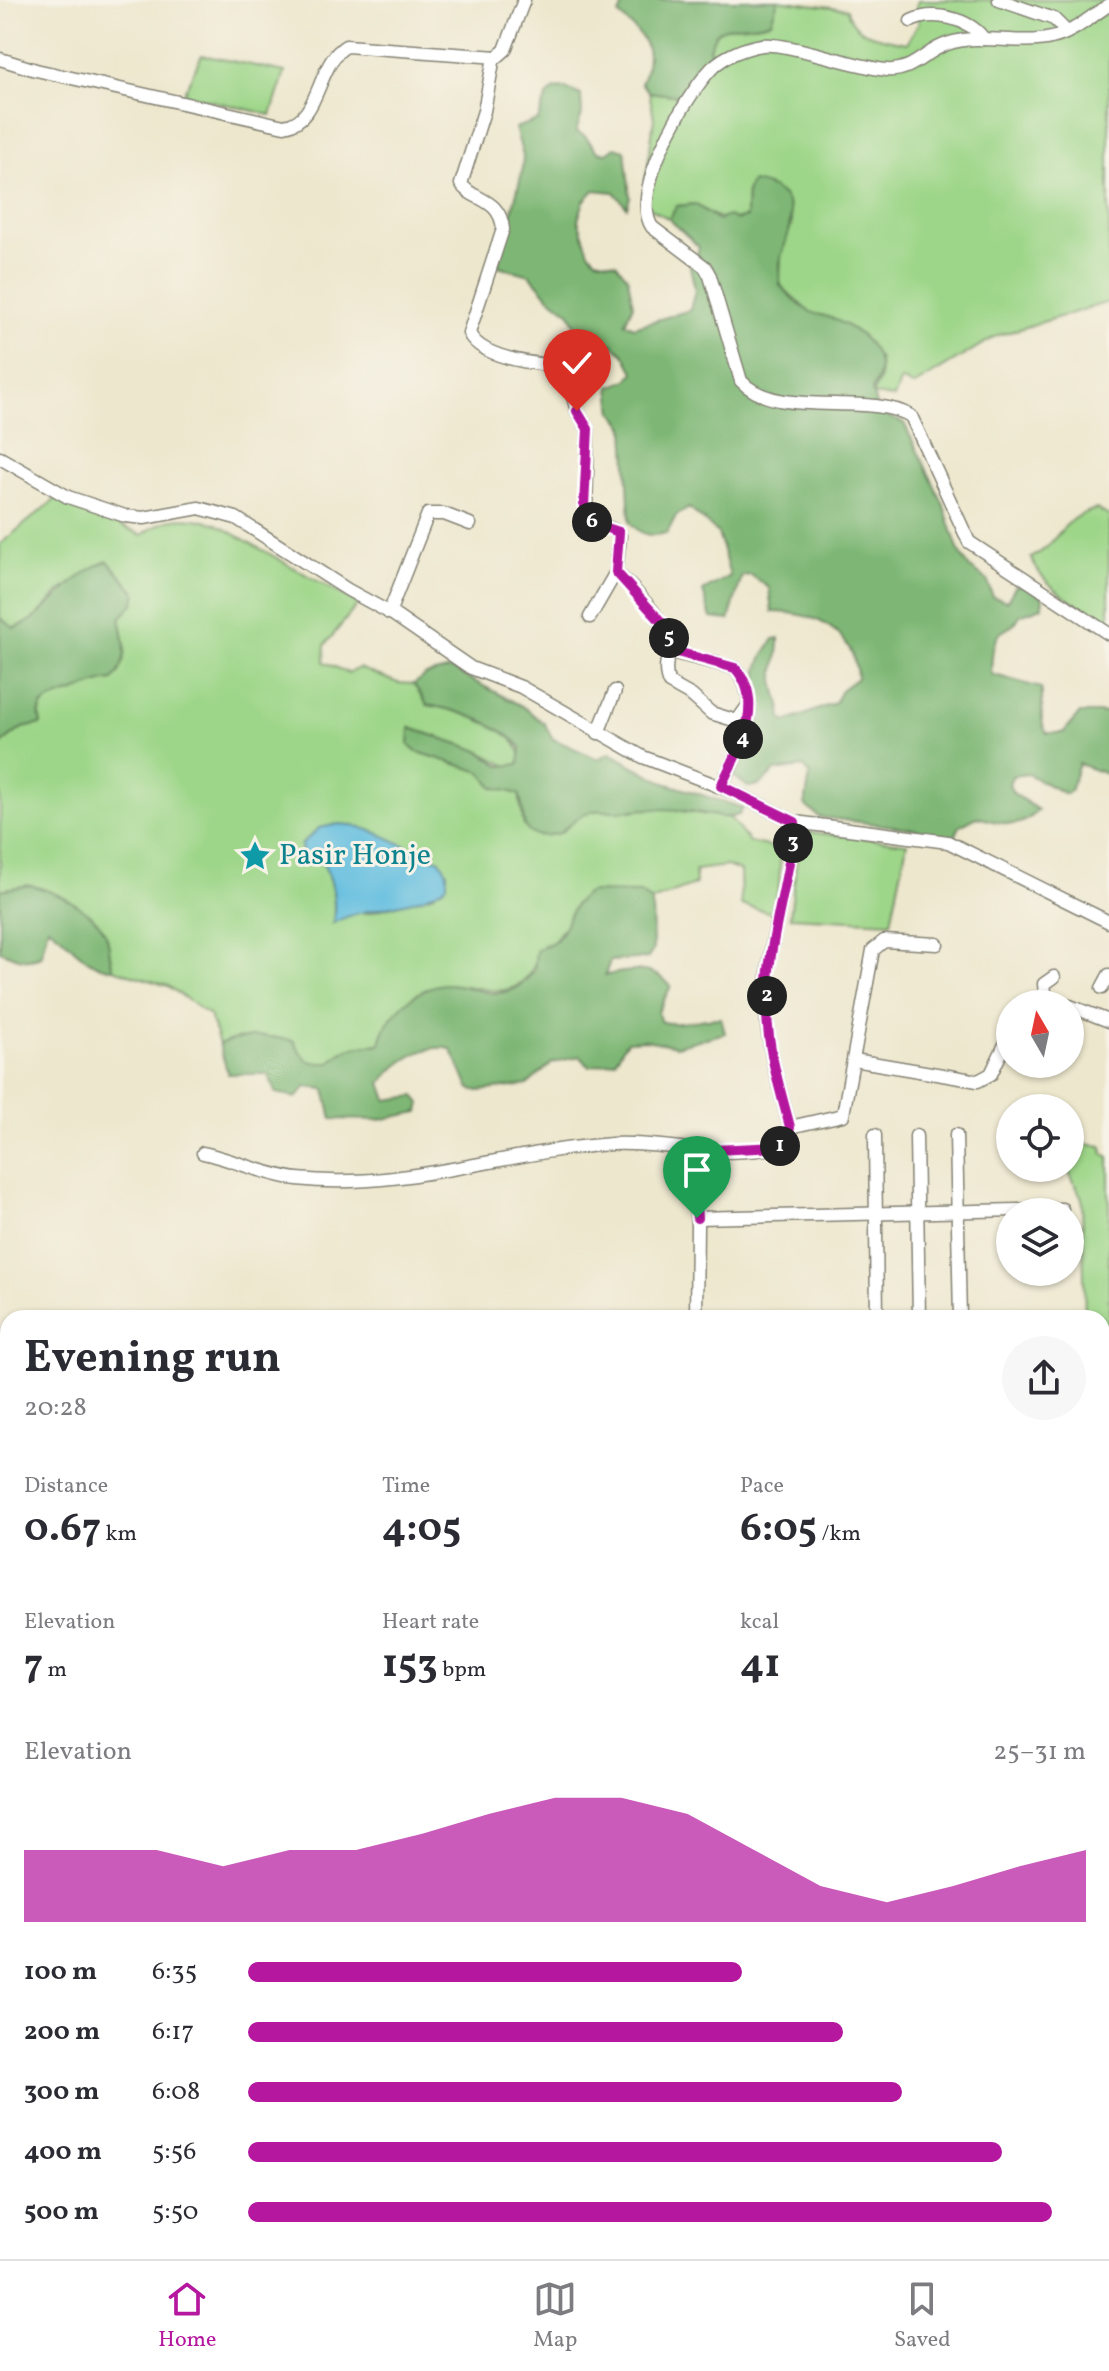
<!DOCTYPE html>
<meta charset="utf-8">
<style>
body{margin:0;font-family:Vollkorn,serif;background:#f7f7f7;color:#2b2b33;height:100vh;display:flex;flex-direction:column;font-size:30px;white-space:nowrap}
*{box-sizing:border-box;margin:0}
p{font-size:26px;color:#7c7c81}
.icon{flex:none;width:44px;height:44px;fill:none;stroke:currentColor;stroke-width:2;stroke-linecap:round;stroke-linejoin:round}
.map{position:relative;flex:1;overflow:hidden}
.drawer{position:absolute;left:0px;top:1310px;width:1110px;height:950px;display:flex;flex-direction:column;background:#fff;border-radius:24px 24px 0 0;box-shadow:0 2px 6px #0004}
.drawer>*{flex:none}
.needle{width:52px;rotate:351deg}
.tools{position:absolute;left:996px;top:990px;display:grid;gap:16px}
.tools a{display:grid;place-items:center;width:88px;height:88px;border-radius:50%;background:#fff;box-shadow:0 2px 6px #0004;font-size:40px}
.pin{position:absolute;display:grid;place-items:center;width:68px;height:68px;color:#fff;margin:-82px -34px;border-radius:50% 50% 50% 0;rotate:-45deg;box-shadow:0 0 8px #0007}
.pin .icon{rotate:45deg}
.km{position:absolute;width:40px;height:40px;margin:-20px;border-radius:50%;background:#222;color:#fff;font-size:22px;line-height:40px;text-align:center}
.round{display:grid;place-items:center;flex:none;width:84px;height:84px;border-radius:42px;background:#f7f7f7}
.overview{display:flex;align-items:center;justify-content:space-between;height:136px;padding:0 24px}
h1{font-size:44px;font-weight:700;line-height:60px}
.stats{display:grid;grid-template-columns:repeat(3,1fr);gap:12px;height:136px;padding:8px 24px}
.stats div{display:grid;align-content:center}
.stats b{font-size:40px;font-weight:700}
.stats small{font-size:22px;font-weight:400}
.stats p{font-size:22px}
.chart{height:224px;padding:16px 24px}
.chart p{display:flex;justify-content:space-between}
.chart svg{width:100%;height:144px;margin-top:8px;fill:#b5179e;opacity:.7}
ul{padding:0 24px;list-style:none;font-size:26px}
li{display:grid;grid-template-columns:128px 96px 1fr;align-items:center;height:60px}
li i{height:20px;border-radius:10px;background:#b5179e}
.menu{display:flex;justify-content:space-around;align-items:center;height:112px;border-top:2px solid #e1e1e2;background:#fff;font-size:22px;color:#7c7c81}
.menu a{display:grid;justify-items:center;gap:4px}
.menu .active{color:#b5179e}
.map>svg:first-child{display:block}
.green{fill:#9ed689;stroke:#5d7952;stroke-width:2;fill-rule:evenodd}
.forest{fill:#7eb775;stroke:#4d6a48;stroke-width:2}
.water{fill:#61bddf;stroke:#3e6c7e;stroke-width:2}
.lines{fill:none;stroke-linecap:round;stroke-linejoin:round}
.minor-casing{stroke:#848274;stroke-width:15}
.minor{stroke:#fff;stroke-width:12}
.route-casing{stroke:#fff;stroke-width:16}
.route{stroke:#b5179e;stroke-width:10}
.labels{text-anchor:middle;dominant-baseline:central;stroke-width:6;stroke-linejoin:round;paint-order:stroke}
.culture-label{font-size:30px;fill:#0d838f;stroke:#f7f3e8;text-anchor:start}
</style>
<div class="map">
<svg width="1109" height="2259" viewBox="0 0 1109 2259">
<rect width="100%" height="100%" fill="#f7f3e8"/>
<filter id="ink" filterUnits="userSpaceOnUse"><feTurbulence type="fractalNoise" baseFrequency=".0125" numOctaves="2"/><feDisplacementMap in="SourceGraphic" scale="16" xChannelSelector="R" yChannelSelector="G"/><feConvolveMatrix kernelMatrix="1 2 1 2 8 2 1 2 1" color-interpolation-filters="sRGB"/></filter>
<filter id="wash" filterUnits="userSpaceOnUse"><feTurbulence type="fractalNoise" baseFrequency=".006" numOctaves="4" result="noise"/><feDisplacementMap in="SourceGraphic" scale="32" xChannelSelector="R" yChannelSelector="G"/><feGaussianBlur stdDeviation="1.8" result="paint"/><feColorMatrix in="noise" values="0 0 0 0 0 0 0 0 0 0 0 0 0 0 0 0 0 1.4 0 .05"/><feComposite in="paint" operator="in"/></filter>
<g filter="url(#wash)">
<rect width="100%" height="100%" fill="#ede7cd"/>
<g class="green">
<path d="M 778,0 L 847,9 C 852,37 884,38 907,43 L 919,22 L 915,11 L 918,0 L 1109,0 L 1109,302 L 996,336 L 913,386 L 901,380 L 894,398 L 872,395 L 880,378 L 879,358 L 807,310 L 780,285 L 781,255 L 792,223 L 788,204 L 747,190 L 746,217 C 724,224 713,216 695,204 L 677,206 L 669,219 L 643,204 L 654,118 L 649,92 L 680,96 L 714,56 L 709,48 L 715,33 C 732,21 753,29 771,21 Z"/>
<path d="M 202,55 L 285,72 L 271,115 L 183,94 Z"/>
<path d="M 57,498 L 142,535 C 171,514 182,516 215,523 L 358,604 L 325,645 L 324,662 L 348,673 L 359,668 L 398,683 L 414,684 L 427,704 C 452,709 532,731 519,765 L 511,768 L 477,750 L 411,728 L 415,751 L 481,772 L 493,787 L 519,794 L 524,827 L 560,833 L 583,814 L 601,808 L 631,811 L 652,807 L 730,818 L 749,842 L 781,849 L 779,886 L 772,913 L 741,905 L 740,871 L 727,866 L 695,870 L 696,884 L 652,901 L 640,893 L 563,928 L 553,943 L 543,945 C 511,1039 461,949 406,1004 C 392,1017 384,1025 380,1044 C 357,1046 346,1046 330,1063 L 310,1064 L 303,1059 L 294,1041 L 238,1038 L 219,1044 L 210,1016 L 168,986 L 113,969 L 108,944 L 48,892 L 30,885 L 0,890 L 0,745 L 22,728 L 41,724 C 34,698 59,698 77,691 C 90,686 98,681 113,680 C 130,662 125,641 120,618 L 134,603 L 108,562 L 61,590 L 32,621 L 14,628 L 0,618 L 0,544 ZM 373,831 L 407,850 L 440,860 L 435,894 L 368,913 L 354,912 L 333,923 C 335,904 334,879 322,863 Z"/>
<path d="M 1097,509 L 1109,516 L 1109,625 C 1082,606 1043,589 1031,558 C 1060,544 1057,519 1097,509 Z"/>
<path d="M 800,831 L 907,843 L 891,922 L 790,917 Z"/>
<path d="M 1070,1143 L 1102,1146 L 1103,1154 L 1109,1158 L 1109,1417 L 1102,1421 L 1102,1318 L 1085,1318 L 1082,1198 L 1067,1168 L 1070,1168 Z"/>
<path d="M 635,2252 L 729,2252 L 727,2259 L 629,2259 Z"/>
</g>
<g class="forest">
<path d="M 625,0 L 778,0 L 771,21 C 753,29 732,21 716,33 L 709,48 L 714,61 L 680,96 L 649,92 L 641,83 C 657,48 644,37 619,15 Z"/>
<path d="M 564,88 L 581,95 L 582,114 L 576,132 L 585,136 L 598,152 L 607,153 L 615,147 L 625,150 L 630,197 L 627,207 L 614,192 L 594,190 L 584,201 L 578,220 L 589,252 L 596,259 L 616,263 L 628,278 L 633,305 L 625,323 L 634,327 L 690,310 L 695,290 L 690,266 L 695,263 L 699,247 L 669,219 L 677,206 L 695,204 L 718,220 L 728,216 L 737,220 L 746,217 L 747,190 L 752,182 C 799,190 794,218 782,254 C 778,263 780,276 780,285 C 788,293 798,306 809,311 C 816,315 825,315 833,319 C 863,331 893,359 872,390 L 878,413 L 904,423 L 943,503 L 958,549 L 969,567 L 987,580 L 993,597 L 1007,601 L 1015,587 L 1023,584 L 1043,597 L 1042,607 L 1020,615 C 1014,627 1010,626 1000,633 C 991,641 992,663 991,674 L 1041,688 C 1045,703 1037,719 1047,733 L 1063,733 L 1080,713 L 1109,713 L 1109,775 L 1079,764 L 1070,791 L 1065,794 L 1028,774 L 1012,776 L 1009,785 L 1013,793 L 1038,810 C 1020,832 1002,823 977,817 L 960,826 L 954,839 L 915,829 L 819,817 L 805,805 L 810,775 L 804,767 L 775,771 L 760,785 L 748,787 L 734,776 C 735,756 757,740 760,718 C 765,680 744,680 774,639 L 779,638 C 780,652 775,665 774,679 C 774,687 782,706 782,719 L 786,722 L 835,703 L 841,690 L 857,678 C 855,631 816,612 772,612 L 769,588 L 751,575 L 742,576 L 729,620 L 711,618 L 703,591 L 730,576 L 718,533 L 689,508 L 676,516 L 667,533 C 650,537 641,536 630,522 L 625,427 L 613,412 L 610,387 L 628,380 L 634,372 L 624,354 L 612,344 L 606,351 L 597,350 L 581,339 L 570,313 L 548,296 L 530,275 L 498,266 L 522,172 L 523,156 L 515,128 L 538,120 L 547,96 L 555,89 Z"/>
<path d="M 108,561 L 136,593 L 134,603 L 120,618 C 125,641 130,662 113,680 C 98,681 91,686 77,691 C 59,698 33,698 41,724 L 22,728 L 0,745 L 0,618 L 14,628 C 43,623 69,573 108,561 Z"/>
<path d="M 451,669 L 522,706 L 544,723 L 553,739 L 598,759 L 610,753 L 665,783 L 743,808 L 739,815 C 723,821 712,814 696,812 C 674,809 656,808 634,810 C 594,815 596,799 560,833 C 512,845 528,814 519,794 L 493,787 L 481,772 L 415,751 L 409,745 L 410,728 L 477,750 L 501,766 L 519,764 L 521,747 C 499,723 458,710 427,705 L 414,684 L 426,675 Z"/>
<path d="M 30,885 C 56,892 97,910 107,937 C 110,948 109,958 113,969 C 87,970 69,939 48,927 L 41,956 C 23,963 16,957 0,951 L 0,890 Z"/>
<path d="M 590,892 L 640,893 L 652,901 L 653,950 L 648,958 L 610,961 L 605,975 C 631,971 651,964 671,986 L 658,1012 L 660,1021 C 676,1028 702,1017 721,1018 L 725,1033 L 676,1046 L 646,1040 L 627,1041 L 615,1061 L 589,1067 L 580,1056 L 552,1063 L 527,1085 L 479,1091 L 470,1089 L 451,1049 C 424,1043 397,1062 381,1083 L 387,1100 L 415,1096 L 421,1103 L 419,1112 L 378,1120 L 332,1119 L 325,1089 L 306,1087 L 296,1098 L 276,1093 L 268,1074 L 228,1074 L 219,1044 C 247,1035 266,1034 294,1041 C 304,1061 308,1064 330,1063 C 346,1046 356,1046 380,1044 C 384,1026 391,1016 405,1003 C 455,959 477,1008 516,988 C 522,985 529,976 534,971 L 536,951 C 543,945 552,945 558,938 C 570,922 569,902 590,892 Z"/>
<path d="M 1109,2034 L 1109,2077 L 1102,2080 L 1102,2048 Z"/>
<path d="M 149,2252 L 409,2252 L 407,2259 L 149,2259 Z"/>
<path d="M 729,2252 L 910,2252 L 913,2259 L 727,2259 Z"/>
</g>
<path class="water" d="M 339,824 C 371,824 407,850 440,860 L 447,872 L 447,885 C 413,910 368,904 333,923 C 336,904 334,879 322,863 L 303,860 L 301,845 L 319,828 Z"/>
</g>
<g filter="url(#ink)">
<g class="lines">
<defs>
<g id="minor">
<path d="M 999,0 L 1054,19 L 1067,32"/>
<path d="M 1109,5 C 1091,16 1072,34 1051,38 C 1017,46 981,32 947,44 C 925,51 913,72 887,70 C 855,67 787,42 762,45 C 744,48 724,56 712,68 C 686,95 629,192 652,227 L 705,267 L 710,276 L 741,381 C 777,420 866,391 911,416 L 969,542 L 1109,634"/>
<path d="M 911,21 C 933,10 969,18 984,39"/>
<path d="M 494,57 L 484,111 L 461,184 C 472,201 500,197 503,229 L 469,333 C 480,358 535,364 558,366 L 565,369 L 577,411 L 588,429 L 586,514 C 595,528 613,524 620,536 L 616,572 L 590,617"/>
<path d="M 0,59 L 36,70 L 284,126 C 321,121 316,64 346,46 L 497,57 L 505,50 L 524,0"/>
<path d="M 0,458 L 68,497 L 125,516 L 144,518 L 199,508 L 236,518 L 348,590 L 394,615 L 471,668 L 521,687 L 643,757 L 731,791 L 795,822 L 948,842 L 1109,922"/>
<path d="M 616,572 C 630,585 667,622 669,640 C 670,655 662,668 669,683 L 692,696 L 711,713 L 737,721 L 747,707"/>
<path d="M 389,613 L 428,514 L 444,514 L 470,524"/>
<path d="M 669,647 L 675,653 L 735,668 C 766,703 739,750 721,786"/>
<path d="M 598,733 L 615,691"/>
<path d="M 1102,988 L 1109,975"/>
<path d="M 1022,1004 L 1034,1004"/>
<path d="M 1043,1004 L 1046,1000 L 1044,984 L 1054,977"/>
<path d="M 1070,1006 L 1109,1021"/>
<path d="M 854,1060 L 978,1081 L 991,1074 L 1010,1034"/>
<path d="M 790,1127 L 843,1115 L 873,950 L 884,941 L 937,944"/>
<path d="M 875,1135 L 877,1318"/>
<path d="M 956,1135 L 960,1318"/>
<path d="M 916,1136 L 919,1318"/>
<path d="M 692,1151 L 697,1226 L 696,1318"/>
<path d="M 203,1153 C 234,1160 266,1175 297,1179 C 404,1191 506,1151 612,1144 C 668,1141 727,1162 782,1145 L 788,1138 L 790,1127 C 780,1089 768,1051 766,1011 C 765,948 789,885 795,822"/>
<path d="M 697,1218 L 1062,1209"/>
<path d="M 1102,1896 L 1109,1902"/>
<path d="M 0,2073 L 8,2074"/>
<path d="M 36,2252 L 38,2259"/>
</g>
</defs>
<use href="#minor" class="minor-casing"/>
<use href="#minor" class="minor"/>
</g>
</g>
<g class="lines" filter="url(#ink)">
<defs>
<path id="route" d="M 577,411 L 588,429 L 584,506 L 595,524 L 619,532 L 616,572 L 665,626 L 670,650 L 735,668 C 767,703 738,750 721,786 L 795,822 C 789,885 765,948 767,1012 C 768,1051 780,1089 790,1127 L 788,1138 L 776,1147 L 692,1151 L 697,1218"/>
</defs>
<use href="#route" class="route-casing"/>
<use href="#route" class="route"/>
</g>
<defs>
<symbol id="sight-bare" viewBox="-9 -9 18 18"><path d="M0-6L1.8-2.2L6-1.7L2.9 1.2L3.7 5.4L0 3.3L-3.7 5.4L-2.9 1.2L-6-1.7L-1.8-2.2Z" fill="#0f9aa8" stroke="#f7f3e8" stroke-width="2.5" paint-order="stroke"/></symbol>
</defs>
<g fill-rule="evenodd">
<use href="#sight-bare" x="233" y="834" width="44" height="44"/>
</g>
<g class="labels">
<g class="culture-label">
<text x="279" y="856">Pasir Honje</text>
</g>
</g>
</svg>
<div class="tools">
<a><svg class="needle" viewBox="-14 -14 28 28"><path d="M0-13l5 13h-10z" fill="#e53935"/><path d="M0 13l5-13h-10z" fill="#7c7c81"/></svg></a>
<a><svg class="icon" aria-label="locate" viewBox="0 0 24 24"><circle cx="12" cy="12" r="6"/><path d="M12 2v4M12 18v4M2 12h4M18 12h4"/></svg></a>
<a><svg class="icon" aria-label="layers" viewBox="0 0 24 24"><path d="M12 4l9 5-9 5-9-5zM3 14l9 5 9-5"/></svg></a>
</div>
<div class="pin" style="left:697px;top:1218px;background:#1e9e55"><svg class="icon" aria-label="arrive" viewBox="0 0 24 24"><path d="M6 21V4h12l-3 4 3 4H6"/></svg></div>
<div class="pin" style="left:577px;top:411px;background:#d93025"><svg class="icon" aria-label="check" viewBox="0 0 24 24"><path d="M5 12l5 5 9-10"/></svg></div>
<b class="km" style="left:780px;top:1146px">1</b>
<b class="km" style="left:767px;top:996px">2</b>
<b class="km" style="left:793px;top:843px">3</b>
<b class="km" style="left:743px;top:739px">4</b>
<b class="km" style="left:669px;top:638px">5</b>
<b class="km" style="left:592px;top:522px">6</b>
<section class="drawer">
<div class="overview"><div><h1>Evening run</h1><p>20:28</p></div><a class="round"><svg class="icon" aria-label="share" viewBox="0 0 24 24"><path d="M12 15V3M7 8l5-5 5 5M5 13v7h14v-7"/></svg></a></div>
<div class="stats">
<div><p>Distance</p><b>0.67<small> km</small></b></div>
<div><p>Time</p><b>4:05</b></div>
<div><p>Pace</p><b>6:05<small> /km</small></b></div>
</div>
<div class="stats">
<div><p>Elevation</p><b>7<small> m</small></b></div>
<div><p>Heart rate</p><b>153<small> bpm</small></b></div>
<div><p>kcal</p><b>41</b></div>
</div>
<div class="chart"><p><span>Elevation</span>25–31 m</p>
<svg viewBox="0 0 160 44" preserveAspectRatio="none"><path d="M0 44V22L10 22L20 22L30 27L40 22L50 22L60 17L70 11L80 6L90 6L100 11L110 22L120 33L130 38L140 33L150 27L160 22V44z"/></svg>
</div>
<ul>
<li><b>100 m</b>6:35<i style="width:59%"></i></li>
<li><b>200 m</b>6:17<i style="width:71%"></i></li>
<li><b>300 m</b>6:08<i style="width:78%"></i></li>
<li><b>400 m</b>5:56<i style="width:90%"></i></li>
<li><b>500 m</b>5:50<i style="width:96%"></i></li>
</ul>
</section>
</div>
<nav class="menu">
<a class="active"><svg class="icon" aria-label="home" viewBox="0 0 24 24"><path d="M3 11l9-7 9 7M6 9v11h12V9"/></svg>Home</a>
<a><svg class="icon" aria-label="map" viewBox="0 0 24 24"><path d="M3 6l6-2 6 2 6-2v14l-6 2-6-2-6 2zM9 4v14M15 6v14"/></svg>Map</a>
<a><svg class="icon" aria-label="saved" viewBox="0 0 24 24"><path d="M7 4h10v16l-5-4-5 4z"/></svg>Saved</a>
</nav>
